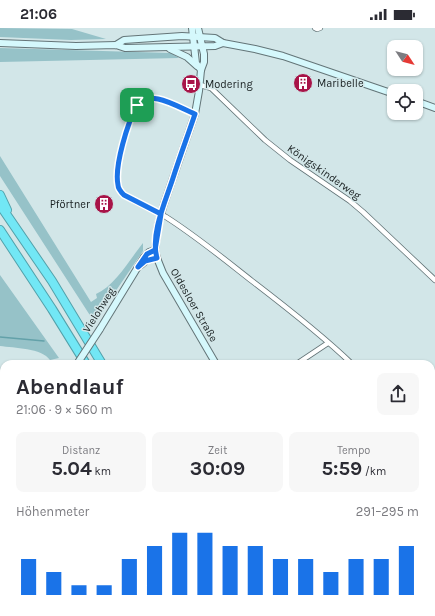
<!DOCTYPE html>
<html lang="de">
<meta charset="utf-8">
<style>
body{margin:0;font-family:Karla,sans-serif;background:#f7f7f7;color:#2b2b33;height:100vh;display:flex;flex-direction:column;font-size:15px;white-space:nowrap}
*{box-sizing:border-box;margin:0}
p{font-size:13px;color:#7c7c81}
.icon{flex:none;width:22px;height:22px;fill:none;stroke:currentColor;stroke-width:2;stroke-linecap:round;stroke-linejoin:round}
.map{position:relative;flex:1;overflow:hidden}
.drawer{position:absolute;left:0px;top:332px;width:435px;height:256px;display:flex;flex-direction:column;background:#fff;border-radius:12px 12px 0 0;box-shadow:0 1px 3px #0004}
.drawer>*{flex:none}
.needle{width:26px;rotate:126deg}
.buttons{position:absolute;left:387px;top:12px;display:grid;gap:8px}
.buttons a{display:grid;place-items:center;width:36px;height:36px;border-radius:8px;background:#fff;box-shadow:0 1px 3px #0004;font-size:20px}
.pin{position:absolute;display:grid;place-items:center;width:34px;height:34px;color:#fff;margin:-17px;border-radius:8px;box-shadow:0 2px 6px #0006}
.round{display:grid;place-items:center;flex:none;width:42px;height:42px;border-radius:8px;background:#f7f7f7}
.head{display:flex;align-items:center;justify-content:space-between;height:68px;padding:0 16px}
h1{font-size:22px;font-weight:700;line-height:30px}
.stats{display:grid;grid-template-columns:repeat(3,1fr);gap:6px;height:68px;padding:4px 16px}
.stats div{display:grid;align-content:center;border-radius:8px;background:#f7f7f7;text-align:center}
.stats b{font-size:20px;font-weight:700}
.stats small{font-size:11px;font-weight:400}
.stats p{font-size:11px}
.chart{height:112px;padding:8px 16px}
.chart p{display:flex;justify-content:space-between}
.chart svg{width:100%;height:72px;margin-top:4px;stroke:#1a73e8;stroke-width:6}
.status{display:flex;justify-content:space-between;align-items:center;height:28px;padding:0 20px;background:#fff;direction:ltr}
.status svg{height:11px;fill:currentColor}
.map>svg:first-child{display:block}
.green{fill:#96c2c8}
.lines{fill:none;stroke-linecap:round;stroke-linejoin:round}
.stream{stroke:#63a1a9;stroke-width:1.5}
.street-casing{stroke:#647578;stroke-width:6}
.secondary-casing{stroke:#647578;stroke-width:8}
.highway-casing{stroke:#52a1aa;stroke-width:10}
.street{stroke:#fff;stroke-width:4.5}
.secondary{stroke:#d5f8fc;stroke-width:6}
.highway{stroke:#72e7f5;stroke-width:8}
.secondary-bridge-casing{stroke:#647578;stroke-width:8;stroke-linecap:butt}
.secondary-bridge{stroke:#d5f8fc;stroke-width:6}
.route-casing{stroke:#fff;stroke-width:8}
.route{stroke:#1a73e8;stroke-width:5}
.labels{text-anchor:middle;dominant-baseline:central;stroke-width:3;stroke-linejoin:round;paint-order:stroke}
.poi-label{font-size:11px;fill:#171e1f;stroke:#d2e6e8;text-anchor:start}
.street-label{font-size:11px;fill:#171e1f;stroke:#d2e6e8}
</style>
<div class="status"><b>21:06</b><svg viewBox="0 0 49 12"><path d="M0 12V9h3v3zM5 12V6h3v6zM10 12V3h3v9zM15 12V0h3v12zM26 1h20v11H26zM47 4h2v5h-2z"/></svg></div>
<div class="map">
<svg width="435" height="588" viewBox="0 0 435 588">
<rect width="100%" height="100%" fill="#d2e6e8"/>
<g class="green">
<path d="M 0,0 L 72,1 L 106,11 L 71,12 L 0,9 Z"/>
<path d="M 0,20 L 171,25 L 179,30 L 0,34 Z"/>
<path d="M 0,128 L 91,274 L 97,270 L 96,266 C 115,258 130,231 143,215 L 143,223 L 100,286 L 93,292 L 0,148 Z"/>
<path d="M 0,247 L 59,330 L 50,332 C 42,320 14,320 0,318 Z"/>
<path d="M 1,531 C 5,544 4,554 0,567 L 0,535 Z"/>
<path d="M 182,584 L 213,584 L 216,588 L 184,588 Z"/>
<path d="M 262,584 L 303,584 L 305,588 L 264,588 Z"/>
</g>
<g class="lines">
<path class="stream" d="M 0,309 L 44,313"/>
<defs>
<g id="street">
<path d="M 315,0 L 317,1 L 320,0"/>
<path d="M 200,57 L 211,60 L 265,112 L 290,132 L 350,173 L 363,184 L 435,252"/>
<path d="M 195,86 C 178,80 147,58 136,80 C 128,95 111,147 120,162 C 125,171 156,183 166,189 C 196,208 224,231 252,253 C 286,279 321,306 352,336"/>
<path d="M 298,335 L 328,315"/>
<path d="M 431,408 L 435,412"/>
<path d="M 428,584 L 430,588"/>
</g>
<g id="secondary">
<path d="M 192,0 L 196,35 L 201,42"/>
<path d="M 198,0 L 204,26 L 204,34 L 201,42 L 199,63 L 195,86 L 164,176 L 158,197 L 155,222 L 157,230 L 163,245 L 216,336"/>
<path d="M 0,15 L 76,18 L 116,17 L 125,20 L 215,18 L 223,15"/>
<path d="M 116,17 L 124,12 L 182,8 L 215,10 L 223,15 L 255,21 L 283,28 L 394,66"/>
<path d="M 170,21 L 187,29 L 197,38"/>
<path d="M 416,73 L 435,80"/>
<path d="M 141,237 L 147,232 L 157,230"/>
<path d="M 100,301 L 144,229 L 149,224 L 155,222"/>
<path d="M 0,524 L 4,513"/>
<path d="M 314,584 L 316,588"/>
</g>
<g id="highway">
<path d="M 0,167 L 7,182"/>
<path d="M 0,177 L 52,253 L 102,336"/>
<path d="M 0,202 L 52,281 L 86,336"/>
<path d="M 228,584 L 231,588"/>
<path d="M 245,584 L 248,588"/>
</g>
</defs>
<use href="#street" class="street-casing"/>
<use href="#secondary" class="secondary-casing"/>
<use href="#highway" class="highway-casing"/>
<use href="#street" class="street"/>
<use href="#secondary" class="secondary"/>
<use href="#highway" class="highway"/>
<defs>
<path id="secondary-bridge" d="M 77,336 L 100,301"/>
</defs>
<use href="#secondary-bridge" class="secondary-bridge-casing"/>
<use href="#secondary-bridge" class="secondary-bridge"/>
</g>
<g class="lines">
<defs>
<path id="route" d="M 137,77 C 128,94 114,138 118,157 C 118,161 121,164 124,167 L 161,186 L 155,222 L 147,226 L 138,239 L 145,233 L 157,230 C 150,206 166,172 173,150 C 180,128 188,107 195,86 C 179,80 150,60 137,77"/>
</defs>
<use href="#route" class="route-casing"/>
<use href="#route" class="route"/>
</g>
<defs>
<symbol id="building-disc" viewBox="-11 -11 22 22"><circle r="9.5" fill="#a81448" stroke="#d2e6e8"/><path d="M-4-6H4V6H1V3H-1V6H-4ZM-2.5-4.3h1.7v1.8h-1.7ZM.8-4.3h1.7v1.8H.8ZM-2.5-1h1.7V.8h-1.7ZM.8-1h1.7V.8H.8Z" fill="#fff"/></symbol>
<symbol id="bus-disc" viewBox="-11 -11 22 22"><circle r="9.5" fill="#a81448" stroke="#d2e6e8"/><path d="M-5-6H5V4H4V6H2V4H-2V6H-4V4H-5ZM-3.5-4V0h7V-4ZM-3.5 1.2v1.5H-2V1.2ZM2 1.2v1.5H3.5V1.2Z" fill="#fff"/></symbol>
</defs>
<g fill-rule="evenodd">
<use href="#building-disc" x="292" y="44" width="22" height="22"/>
<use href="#bus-disc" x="180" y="45" width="22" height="22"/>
<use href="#building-disc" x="93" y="165" width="22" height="22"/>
</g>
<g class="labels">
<g class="poi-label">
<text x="317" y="55">Maribelle</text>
<text x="205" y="56">Modering</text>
<text x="90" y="176" text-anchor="end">Pförtner</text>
</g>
<g class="street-label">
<text transform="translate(324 144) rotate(35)">Königskinderweg</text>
<text transform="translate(194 277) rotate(60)">Oldesloer Straße</text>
<text transform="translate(99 282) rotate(-58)">Vielohweg</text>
</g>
</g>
</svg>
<div class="buttons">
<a><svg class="needle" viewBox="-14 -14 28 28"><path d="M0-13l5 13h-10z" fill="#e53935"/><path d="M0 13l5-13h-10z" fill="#7c7c81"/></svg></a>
<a><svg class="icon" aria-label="locate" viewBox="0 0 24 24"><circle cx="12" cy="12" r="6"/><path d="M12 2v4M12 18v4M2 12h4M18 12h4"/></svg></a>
</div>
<div class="pin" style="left:137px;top:77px;background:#1e9e55"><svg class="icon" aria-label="arrive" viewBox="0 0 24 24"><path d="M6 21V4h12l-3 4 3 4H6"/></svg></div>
<section class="drawer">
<div class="head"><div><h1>Abendlauf</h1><p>21:06 · 9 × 560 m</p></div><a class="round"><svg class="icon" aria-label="share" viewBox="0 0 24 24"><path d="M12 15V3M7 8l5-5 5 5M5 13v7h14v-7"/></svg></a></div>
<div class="stats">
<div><p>Distanz</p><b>5.04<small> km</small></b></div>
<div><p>Zeit</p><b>30:09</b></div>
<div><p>Tempo</p><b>5:59<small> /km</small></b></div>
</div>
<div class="chart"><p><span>Höhenmeter</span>291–295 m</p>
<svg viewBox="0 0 160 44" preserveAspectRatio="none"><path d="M5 44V22M15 44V30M25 44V38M35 44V38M45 44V22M55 44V14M65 44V6M75 44V6M85 44V14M95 44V14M105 44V22M115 44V22M125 44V30M135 44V22M145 44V22M155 44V14"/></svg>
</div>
</section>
</div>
